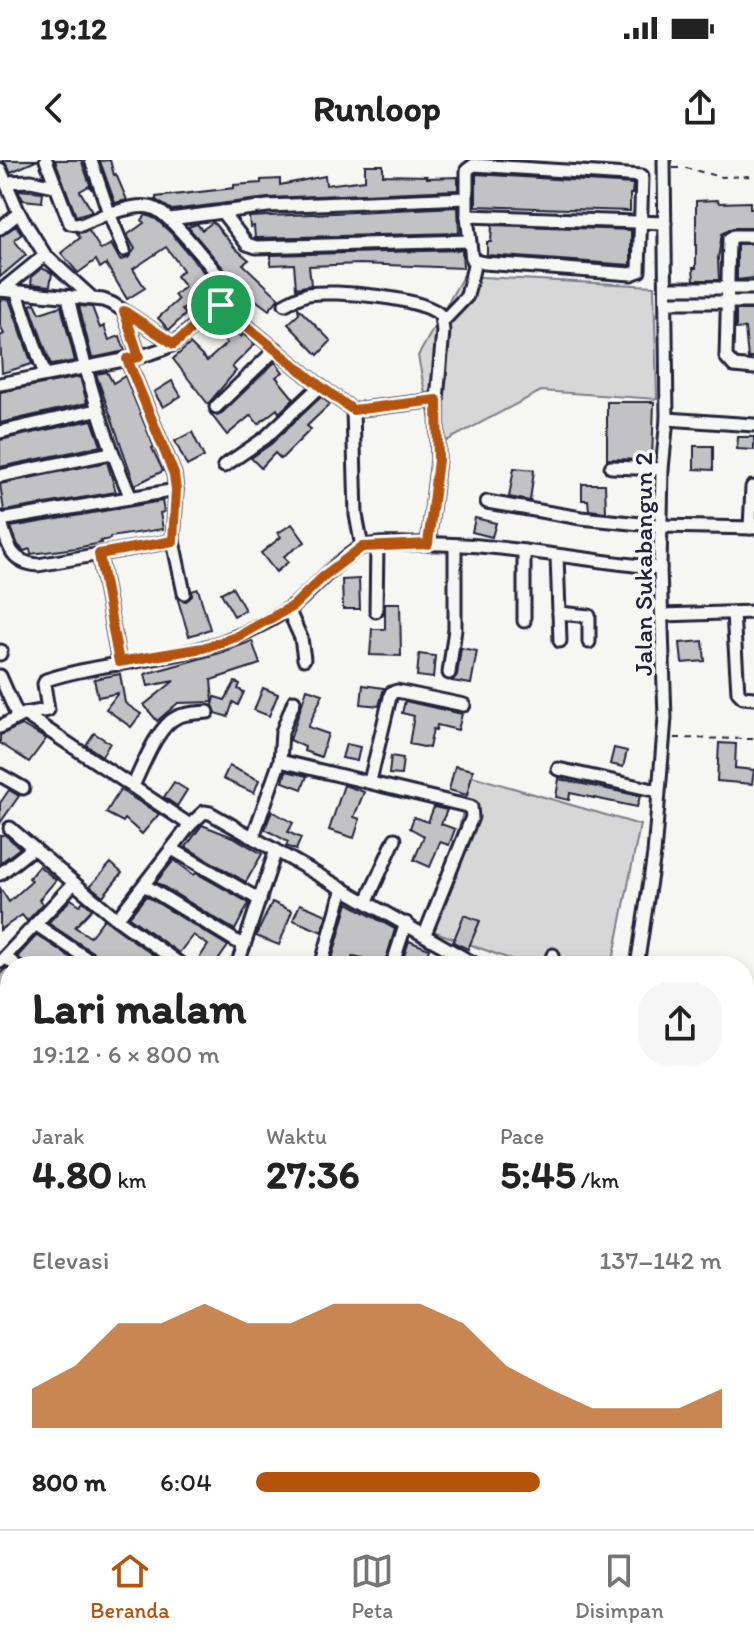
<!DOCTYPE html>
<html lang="id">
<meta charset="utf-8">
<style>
body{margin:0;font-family:Itim,sans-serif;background:#f6f6f6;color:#222;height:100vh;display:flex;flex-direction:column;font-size:30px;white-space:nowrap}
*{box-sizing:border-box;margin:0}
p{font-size:26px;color:#767676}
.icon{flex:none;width:44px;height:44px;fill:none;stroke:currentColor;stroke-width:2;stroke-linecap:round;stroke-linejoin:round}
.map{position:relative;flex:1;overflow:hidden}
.drawer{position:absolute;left:0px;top:796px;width:754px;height:574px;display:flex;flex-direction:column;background:#fff;border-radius:32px 32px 0 0;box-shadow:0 4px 12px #0003}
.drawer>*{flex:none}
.pin{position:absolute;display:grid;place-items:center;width:68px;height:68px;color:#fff;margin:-34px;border:4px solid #fff;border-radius:50%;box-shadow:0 2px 8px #0007}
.round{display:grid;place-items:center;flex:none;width:84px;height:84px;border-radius:32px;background:#f6f6f6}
.summary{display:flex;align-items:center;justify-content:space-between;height:136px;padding:0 32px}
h1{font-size:44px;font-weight:700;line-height:60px}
.metrics{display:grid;grid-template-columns:repeat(3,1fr);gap:12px;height:136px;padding:8px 32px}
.metrics div{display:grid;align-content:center}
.metrics b{font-size:40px;font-weight:700}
.metrics small{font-size:22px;font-weight:400}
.metrics p{font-size:22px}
.chart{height:224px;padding:16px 32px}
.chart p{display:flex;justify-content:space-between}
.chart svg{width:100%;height:144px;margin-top:8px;fill:#b45309;opacity:.7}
ul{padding:0 32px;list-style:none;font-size:26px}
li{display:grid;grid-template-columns:128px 96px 1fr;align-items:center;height:60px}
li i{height:20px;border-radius:10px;background:#b45309}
.status{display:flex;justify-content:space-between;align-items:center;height:56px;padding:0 40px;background:#fff;direction:ltr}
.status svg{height:22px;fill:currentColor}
header{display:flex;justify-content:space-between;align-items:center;height:104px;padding:0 32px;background:#fff;font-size:36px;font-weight:700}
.tab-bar{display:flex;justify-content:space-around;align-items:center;height:112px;border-top:2px solid #e0e0e0;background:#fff;font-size:22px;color:#767676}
.tab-bar a{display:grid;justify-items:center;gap:4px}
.tab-bar .on{color:#b45309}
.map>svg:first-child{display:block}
.green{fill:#d7d7d7;stroke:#7c7c89;stroke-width:2}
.building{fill:#c2c2c4;stroke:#22223b;stroke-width:2}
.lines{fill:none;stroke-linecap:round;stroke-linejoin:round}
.minor-casing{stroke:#22223b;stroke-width:17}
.path{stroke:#22223b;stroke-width:2;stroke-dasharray:6 6;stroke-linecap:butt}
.minor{stroke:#f6f6f2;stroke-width:11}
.route-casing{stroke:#fff;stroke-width:16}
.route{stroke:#b45309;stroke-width:10}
.labels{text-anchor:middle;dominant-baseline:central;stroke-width:7;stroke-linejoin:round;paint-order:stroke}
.street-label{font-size:26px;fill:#22223b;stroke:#f6f6f2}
</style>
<div class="status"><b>19:12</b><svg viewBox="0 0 49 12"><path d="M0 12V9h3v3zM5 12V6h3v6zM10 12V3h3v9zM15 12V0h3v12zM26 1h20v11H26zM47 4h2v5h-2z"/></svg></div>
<header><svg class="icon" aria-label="back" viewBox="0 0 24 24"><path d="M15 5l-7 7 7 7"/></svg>Runloop<svg class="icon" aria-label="share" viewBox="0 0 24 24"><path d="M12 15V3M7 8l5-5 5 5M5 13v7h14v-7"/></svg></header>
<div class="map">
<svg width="754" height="1369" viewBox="0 0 754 1369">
<rect width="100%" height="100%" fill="#f6f6f2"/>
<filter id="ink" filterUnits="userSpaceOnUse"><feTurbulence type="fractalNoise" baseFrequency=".0125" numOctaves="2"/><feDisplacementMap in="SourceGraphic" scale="16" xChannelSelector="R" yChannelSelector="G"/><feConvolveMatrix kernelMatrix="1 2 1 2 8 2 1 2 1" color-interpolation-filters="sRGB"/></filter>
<g filter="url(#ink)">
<g class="green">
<path d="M 463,116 L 654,126 L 657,239 L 541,231 L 435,287 L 418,196 Z"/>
<path d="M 472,616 L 640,665 L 612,806 L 529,806 L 433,771 Z"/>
</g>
<g class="building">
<path d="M 3,0 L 38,0 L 11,12 Z"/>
<path d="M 55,0 L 81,0 L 92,30 L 89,26 L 80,31 L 92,51 L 76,56 Z"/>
<path d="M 110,0 L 114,15 L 116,14 L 127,40 L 115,43 L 100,1 Z"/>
<path d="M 365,5 L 383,5 L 383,15 L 427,16 L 427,18 L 458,17 L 458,30 L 268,38 L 172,50 L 156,40 L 156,37 L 234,28 L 234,25 L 261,23 L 261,20 L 280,19 L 280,25 L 325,16 L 326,25 L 365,20 Z"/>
<path d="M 476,14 L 633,24 L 632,34 L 630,34 L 630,51 L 476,46 Z"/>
<path d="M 18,30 L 43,32 L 42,42 L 23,40 Z"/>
<path d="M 718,40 L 719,43 L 750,42 L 750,49 L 754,49 L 754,68 L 733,68 L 722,74 L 718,98 L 719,120 L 694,120 L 693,108 L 696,108 L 696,41 Z"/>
<path d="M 458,47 L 459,73 L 257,78 L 255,78 L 254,66 L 250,67 L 249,57 Z"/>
<path d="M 146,55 L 156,59 L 172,74 L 216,127 L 182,150 L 186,154 L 169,170 L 158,158 L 178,140 L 174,135 L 185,127 L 176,116 L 183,110 L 166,87 L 133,109 L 145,128 L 127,139 L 106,104 L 100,108 L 96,100 L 78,113 L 61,93 L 80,78 L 77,73 L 89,71 L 101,90 L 111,84 L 120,100 L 128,98 L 135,89 L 127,75 L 144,63 L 142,60 Z"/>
<path d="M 213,62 L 235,88 L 249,100 L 243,104 L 279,138 L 269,150 L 233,123 L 230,116 L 188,67 L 197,64 L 202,70 Z"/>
<path d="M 492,65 L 631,70 L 631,105 L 487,95 L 487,82 L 491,82 Z"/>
<path d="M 16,66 L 22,74 L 14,80 L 26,95 L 0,117 L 0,76 Z"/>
<path d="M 737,84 L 754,84 L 754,118 L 737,120 Z"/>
<path d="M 462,90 L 463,108 L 360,104 L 309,106 L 311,125 L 296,128 L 294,104 L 271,105 L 271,95 Z"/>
<path d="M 42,108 L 52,113 L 50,126 L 31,124 L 32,116 Z"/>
<path d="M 9,139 L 32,204 L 2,213 L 0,176 L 4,174 L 0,165 L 0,140 Z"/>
<path d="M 35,143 L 40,153 L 61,146 L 75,201 L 51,205 L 30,145 Z"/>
<path d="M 79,146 L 92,147 L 100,168 L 104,166 L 109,180 L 120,176 L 125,191 L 92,198 Z"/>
<path d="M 298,148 L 331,181 L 318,195 L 288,164 L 299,154 Z"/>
<path d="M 736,150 L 754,150 L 754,198 L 748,198 L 745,168 L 736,169 Z"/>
<path d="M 230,167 L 241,177 L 243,174 L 255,184 L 232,207 L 236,211 L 208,244 L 173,199 L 190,184 L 207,201 L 227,183 L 221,177 Z"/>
<path d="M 275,202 L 283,212 L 276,217 L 294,239 L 279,253 L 277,249 L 258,264 L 251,255 L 227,275 L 210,253 L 217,255 L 222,253 Z"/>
<path d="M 107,212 L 113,223 L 125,216 L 154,287 L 152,288 L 163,311 L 135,325 L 96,214 Z"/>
<path d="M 80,217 L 87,243 L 0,263 L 0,232 Z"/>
<path d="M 172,221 L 181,236 L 163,247 L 154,232 Z"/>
<path d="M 321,237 L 330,244 L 307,266 L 311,269 L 281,299 L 275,293 L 261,308 L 251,298 L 271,284 Z"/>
<path d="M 607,242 L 654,242 L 652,300 L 607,299 Z"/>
<path d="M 92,260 L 101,286 L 0,307 L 0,280 Z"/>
<path d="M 192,272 L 204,297 L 187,306 L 175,281 Z"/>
<path d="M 738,277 L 754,277 L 754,290 L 737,289 Z"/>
<path d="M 694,286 L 713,286 L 713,310 L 694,309 Z"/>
<path d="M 107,302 L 116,332 L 4,351 L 0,324 Z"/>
<path d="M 514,308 L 534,310 L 530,341 L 509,337 Z"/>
<path d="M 582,324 L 605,324 L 606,352 L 589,350 L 588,340 L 582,340 Z"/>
<path d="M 162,341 L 164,352 L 160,353 L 163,369 L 110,377 L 110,379 L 100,381 L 101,383 L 76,388 L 31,394 L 30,389 L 24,391 L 18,385 L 11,367 Z"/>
<path d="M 475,358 L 496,363 L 492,377 L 472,372 Z"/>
<path d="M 292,364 L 305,382 L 284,396 L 288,402 L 276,412 L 261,393 L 281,377 L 278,373 Z"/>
<path d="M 359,419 L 360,449 L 343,449 L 342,420 Z"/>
<path d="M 232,427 L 245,450 L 234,456 L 221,433 Z"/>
<path d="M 198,429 L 210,469 L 189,476 L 177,437 L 186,441 L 192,436 L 192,431 Z"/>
<path d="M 385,443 L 400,443 L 401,496 L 370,495 L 372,469 L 385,469 Z"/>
<path d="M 252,481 L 260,504 L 211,520 L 213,542 L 178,543 L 157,561 L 144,545 L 174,521 L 148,526 L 145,514 L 220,493 Z"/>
<path d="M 703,481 L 705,501 L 682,503 L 680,483 Z"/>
<path d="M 461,488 L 477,491 L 471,524 L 452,521 L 457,515 Z"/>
<path d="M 419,494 L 435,496 L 433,518 L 417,516 Z"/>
<path d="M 120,514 L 125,543 L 141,554 L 131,567 L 106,549 L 118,533 L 98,537 L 94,519 Z"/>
<path d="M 235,522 L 240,524 L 238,529 L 244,532 L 238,545 L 233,542 L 228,557 L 216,553 L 213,545 L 215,537 L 225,540 Z"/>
<path d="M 363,525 L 384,528 L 379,546 L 361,544 Z"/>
<path d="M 263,528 L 278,534 L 269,556 L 254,550 Z"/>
<path d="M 307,529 L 323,534 L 308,567 L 328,574 L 321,597 L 304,591 L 305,587 L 290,580 Z"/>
<path d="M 405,541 L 462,554 L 458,570 L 437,565 L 436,570 L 433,569 L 429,588 L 409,584 L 414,556 L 402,553 Z"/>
<path d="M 22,565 L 46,579 L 29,602 L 0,583 L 0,575 Z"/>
<path d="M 94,573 L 110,583 L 102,596 L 86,585 Z"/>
<path d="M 719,583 L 736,584 L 735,608 L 754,610 L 752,624 L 717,621 Z"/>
<path d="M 346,584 L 360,587 L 357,601 L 342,598 Z"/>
<path d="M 614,588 L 627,591 L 623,607 L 610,604 Z"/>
<path d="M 391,596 L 403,598 L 401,615 L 389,614 Z"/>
<path d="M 229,606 L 259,620 L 254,633 L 223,619 Z"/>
<path d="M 455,606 L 473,610 L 467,635 L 449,630 Z"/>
<path d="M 286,611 L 307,616 L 302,629 L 283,622 Z"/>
<path d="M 559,619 L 640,636 L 637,647 L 570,633 L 569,640 L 556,637 Z"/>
<path d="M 174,622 L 187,630 L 177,646 L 164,637 Z"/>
<path d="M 344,625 L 364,632 L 354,657 L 360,659 L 354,678 L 329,670 Z"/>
<path d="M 9,630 L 19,636 L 0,663 L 0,643 Z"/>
<path d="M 120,630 L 159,654 L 142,674 L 125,659 L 123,662 L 106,653 Z"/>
<path d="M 434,647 L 447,650 L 441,664 L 455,669 L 449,685 L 440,682 L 430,707 L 414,700 L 424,676 L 410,668 L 414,657 L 428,662 Z"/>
<path d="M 272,651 L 293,663 L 288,672 L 301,678 L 296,690 L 286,686 L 288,682 L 265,669 Z"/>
<path d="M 202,665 L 235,678 L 262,694 L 246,722 L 186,687 Z"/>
<path d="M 4,674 L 20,688 L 0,703 L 0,676 Z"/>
<path d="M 174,700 L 194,715 L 196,713 L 249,743 L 235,770 L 156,722 Z"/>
<path d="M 111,703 L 122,713 L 103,736 L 90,726 Z"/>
<path d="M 39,706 L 56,720 L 39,740 L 43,744 L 27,761 L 22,755 L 0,770 L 0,728 L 9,742 L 32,721 L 29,718 Z"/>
<path d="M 146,736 L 228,786 L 214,806 L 194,806 L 208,785 L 193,775 L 179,793 L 129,757 Z"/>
<path d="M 71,739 L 80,745 L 83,741 L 92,749 L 75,767 L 90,777 L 104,759 L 168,806 L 106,806 L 103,799 L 48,763 Z"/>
<path d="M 272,742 L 292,751 L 279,785 L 256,776 Z"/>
<path d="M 348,743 L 395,769 L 384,806 L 376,806 L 363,798 L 353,796 L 348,806 L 330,806 Z"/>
<path d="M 300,744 L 327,755 L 322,772 L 293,760 Z"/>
<path d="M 464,755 L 480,761 L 468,789 L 453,782 Z"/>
<path d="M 37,775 L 83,806 L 25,806 L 18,796 Z"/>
<path d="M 409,781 L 429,789 L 423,806 L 401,806 Z"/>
<path d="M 6,808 L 10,811 L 9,870 L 0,859 L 0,814 Z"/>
<path d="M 750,870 L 754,872 L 754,909 L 744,908 L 744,878 L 746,872 Z"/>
<path d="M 0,908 L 10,919 L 10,949 L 5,952 L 0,946 Z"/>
<path d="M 0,988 L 10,999 L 10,1019 L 0,1012 Z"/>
<path d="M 0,1035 L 10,1042 L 10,1059 L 0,1069 Z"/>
<path d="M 0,1110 L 10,1117 L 10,1181 L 0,1168 Z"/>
<path d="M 744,1242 L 754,1245 L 754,1262 L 745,1286 Z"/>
<path d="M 754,1319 L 754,1369 L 736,1369 L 739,1360 L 744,1360 L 744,1344 Z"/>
<path d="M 10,1360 L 43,1360 L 43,1369 L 14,1369 Z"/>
<path d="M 566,1360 L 629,1360 L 627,1369 L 581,1369 L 574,1366 L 573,1369 L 563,1369 Z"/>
<path d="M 646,1360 L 675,1360 L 673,1369 L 644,1369 Z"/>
<path d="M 692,1360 L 722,1360 L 719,1369 L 690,1369 Z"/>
</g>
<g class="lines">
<defs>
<g id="minor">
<path d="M 46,0 L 70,63 L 81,65 L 109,53 L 124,90"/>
<path d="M 474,5 L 642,16 L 639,111 L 631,114 L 484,103 L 472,100 L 467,56 L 467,10 Z"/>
<path d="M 0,9 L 19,53 L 45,95 L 91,137"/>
<path d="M 5,22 L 31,21 L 55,26"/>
<path d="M 222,52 L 247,84 L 256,87 L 469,81"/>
<path d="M 467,56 L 665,63"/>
<path d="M 170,59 L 268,46 L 466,38"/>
<path d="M 0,68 L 19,53"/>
<path d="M 754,76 L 734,76 L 729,79 L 726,197 L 734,206 L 754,208"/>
<path d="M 666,128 L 754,128"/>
<path d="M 0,130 L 103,140 L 113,144 L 174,184"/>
<path d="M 2,130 L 45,95"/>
<path d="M 17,133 L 45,215"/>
<path d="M 68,137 C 84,206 102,272 131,338"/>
<path d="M 667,142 L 754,142"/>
<path d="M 285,144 C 293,140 300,136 308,134 C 332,130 426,137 441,156 L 443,171 L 437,240 L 438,300 L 428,384"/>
<path d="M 221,145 L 320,226 L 353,250 L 437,240"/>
<path d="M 124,151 L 139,197"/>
<path d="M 443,161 L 467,136 L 475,101"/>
<path d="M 0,224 L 139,197 L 163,189 L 174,184 L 224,140 L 227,131 L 223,121 C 209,105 170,53 153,48 C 140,43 122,51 109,53 L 91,0"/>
<path d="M 216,247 L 276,189"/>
<path d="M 353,250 L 356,355 L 362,387"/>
<path d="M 667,259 L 754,265"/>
<path d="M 0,272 L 96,250"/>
<path d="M 224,306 L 265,278 L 320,226"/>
<path d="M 611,307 L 662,309"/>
<path d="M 0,316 L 111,293"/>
<path d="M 487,342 L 581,358 L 661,366 L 754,368"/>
<path d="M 0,358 C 7,382 9,403 38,405 L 173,381 L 176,330 L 174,314 L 127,199"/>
<path d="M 1,360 L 176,330"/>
<path d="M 750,368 L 752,327"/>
<path d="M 173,381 L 184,433"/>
<path d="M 99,394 L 119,502"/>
<path d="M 557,396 L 560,481"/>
<path d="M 288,449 L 301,478 L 304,499"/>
<path d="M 376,451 L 377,385"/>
<path d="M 559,453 L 589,456 L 589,482"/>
<path d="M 733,454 L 738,532 L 743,537 L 754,538"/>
<path d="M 663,455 L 754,452"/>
<path d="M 524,461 L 524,391"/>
<path d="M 0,494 L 1,491"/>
<path d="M 449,513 L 455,469 L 455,385"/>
<path d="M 0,516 L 18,557"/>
<path d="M 0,567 L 24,554 L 48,550 L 44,524 L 46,520 C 107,500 175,502 235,477 C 254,469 277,458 294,445 C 312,431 343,394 363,387 C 378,382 397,384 412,384 C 495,382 578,400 660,408"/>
<path d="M 280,601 L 471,647 L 472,657 L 425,774"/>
<path d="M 558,609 L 658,631"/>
<path d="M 0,615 L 23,628"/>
<path d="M 370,621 L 391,533 L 397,531 L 464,545"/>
<path d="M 133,626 C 142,608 157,566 177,557 C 186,553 198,553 208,552"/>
<path d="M 190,665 L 204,652 L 210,653 L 478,806"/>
<path d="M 10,668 L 74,723"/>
<path d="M 253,677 L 280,601 L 282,572 L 294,541"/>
<path d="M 172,689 L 260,740"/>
<path d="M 0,714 L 33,688"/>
<path d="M 144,725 L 244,786"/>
<path d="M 367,741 L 395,679"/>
<path d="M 117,759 L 183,806"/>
<path d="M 35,764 L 98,806"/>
<path d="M 5,797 L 17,806"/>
<path d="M 0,802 L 74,723 L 117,759 L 190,665 L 24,554"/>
<path d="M 357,805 L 360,806"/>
<path d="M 237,806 L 276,690"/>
<path d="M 321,806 L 343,728"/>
<path d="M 392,806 L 406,763"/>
<path d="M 549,806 L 553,795"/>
<path d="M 637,806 L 654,694 L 665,558 L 660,408 L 662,309 L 667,259 L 664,0"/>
<path d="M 744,864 L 750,849"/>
<path d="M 0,884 L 10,878"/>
<path d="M 744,916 L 754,918"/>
<path d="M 744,926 L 754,928"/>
<path d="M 0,959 L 10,971"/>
<path d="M 0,1020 L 10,1034"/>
<path d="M 0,1080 L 10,1072"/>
<path d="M 0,1097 L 10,1109"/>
<path d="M 744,1146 L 754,1147"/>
<path d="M 10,1192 L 0,1199 L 10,1218"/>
<path d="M 744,1322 L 754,1295"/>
<path d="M 0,1348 L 10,1343"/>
<path d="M 82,1360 L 87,1369"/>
<path d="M 230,1360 L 234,1369"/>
<path d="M 407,1360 L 408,1369"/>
<path d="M 50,1365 L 53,1369"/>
<path d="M 103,1369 L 125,1360"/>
<path d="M 242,1369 L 261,1360"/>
<path d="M 494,1369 L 498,1360"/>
<path d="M 509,1369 L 514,1360"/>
<path d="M 553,1369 L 558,1360"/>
<path d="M 635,1369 L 638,1360"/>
<path d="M 681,1369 L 684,1360"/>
<path d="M 727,1369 L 731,1360"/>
</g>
</defs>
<use href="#minor" class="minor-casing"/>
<g class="path">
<path d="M 673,8 L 686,8 L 721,17 L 754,16"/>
<path d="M 675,578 L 754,579"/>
</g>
<use href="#minor" class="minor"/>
</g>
</g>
<g class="lines" filter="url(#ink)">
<defs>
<path id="route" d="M 221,145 L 320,226 L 353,250 L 437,240 L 438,300 L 428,384 L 362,387 L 325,415 L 293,446 L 236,477 L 203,488 L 119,502 L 99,394 L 173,381 L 176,330 L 174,314 L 127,199 L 139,197 L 124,151 L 174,184 Z"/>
</defs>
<use href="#route" class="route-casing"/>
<use href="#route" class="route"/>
</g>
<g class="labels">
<g class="street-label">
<text transform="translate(643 404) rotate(-90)">Jalan Sukabangun 2</text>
</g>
</g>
</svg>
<div class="pin" style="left:221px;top:145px;background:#1e9e55"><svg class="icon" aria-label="arrive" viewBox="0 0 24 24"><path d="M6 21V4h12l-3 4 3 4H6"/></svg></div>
<section class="drawer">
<div class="summary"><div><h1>Lari malam</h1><p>19:12 · 6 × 800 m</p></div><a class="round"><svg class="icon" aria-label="share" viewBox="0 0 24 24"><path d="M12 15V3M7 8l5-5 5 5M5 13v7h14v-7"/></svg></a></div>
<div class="metrics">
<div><p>Jarak</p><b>4.80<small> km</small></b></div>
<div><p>Waktu</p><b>27:36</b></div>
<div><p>Pace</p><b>5:45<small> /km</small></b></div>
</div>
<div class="chart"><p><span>Elevasi</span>137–142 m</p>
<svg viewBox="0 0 160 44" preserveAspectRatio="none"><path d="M0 44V32L10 25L20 12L30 12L40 6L50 12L60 12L70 6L80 6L90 6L100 12L110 25L120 32L130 38L140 38L150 38L160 32V44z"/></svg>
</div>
<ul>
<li><b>800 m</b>6:04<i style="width:61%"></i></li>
</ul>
</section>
</div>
<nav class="tab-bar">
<a class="on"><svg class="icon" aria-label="home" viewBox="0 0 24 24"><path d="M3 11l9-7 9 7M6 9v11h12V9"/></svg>Beranda</a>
<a><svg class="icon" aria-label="map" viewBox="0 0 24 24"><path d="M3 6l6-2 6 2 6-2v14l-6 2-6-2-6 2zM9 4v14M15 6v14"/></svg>Peta</a>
<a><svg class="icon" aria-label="saved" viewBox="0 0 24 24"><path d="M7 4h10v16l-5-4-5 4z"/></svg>Disimpan</a>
</nav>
